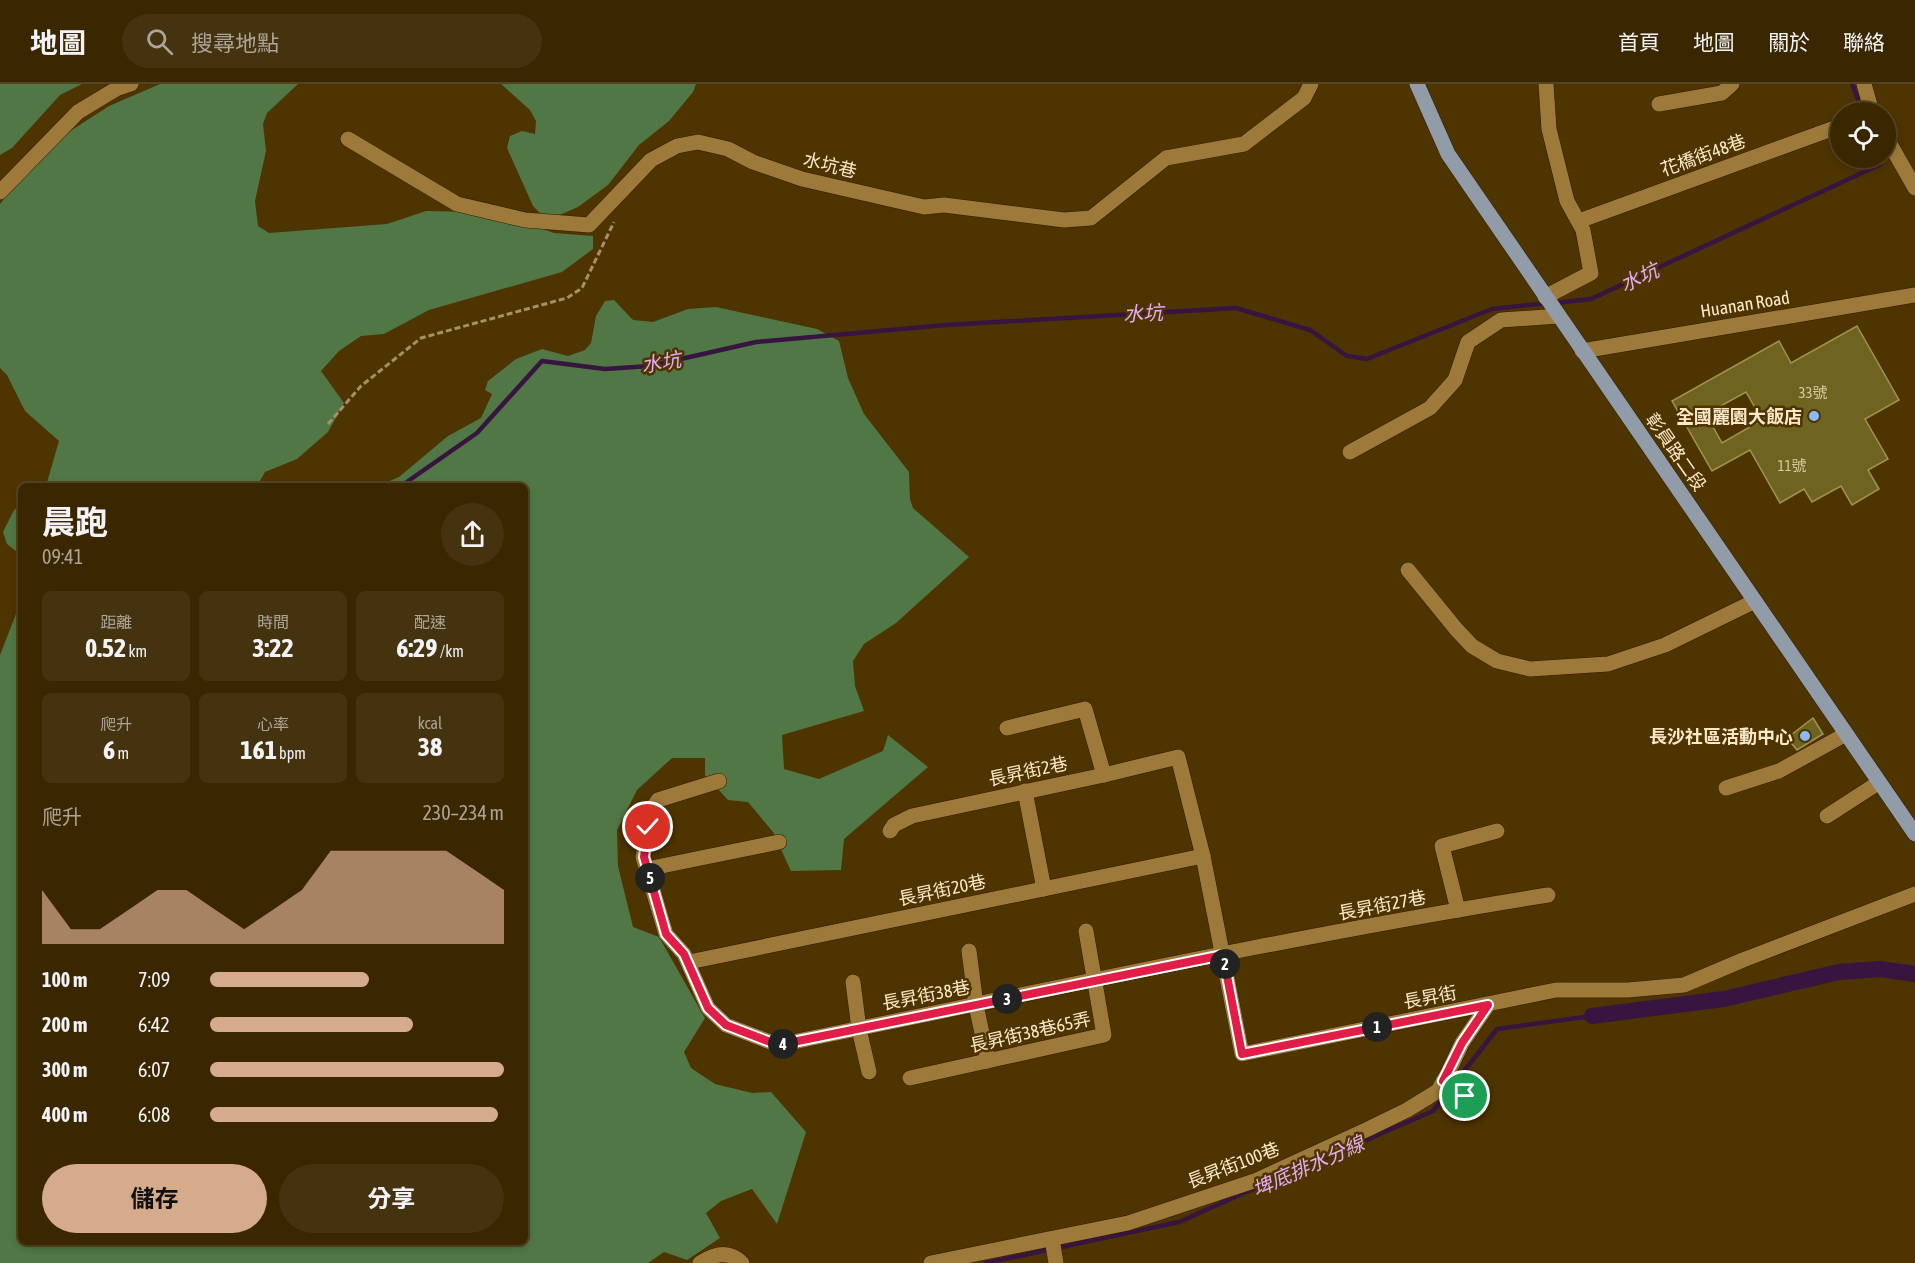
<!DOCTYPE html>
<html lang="zh-TW">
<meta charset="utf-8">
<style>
body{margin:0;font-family:"Asap Condensed","Noto Sans TC",sans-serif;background:#45330f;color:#f1f3f6;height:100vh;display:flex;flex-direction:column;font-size:22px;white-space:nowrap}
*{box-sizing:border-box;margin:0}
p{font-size:20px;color:#aba599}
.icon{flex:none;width:33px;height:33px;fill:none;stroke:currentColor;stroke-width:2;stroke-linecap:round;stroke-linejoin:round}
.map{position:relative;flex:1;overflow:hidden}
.sheet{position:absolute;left:18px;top:399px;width:510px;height:762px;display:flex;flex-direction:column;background:#3a2700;border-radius:9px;box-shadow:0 3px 9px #0003,0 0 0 2px #544422}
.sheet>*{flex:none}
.tools{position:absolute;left:1830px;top:18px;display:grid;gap:12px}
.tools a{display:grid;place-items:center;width:66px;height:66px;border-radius:50%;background:#3a2700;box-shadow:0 3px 9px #0003,0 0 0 2px #544422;font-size:30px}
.pin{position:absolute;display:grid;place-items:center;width:51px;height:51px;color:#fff;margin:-26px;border:3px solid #fff;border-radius:50%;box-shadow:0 2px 6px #0007}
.km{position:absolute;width:30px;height:30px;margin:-15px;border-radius:50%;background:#222;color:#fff;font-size:16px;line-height:30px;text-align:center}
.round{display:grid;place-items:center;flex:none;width:63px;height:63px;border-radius:32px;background:#45330f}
.overview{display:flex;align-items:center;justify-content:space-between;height:102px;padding:0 24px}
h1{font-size:33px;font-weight:700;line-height:45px}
.metrics{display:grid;grid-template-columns:repeat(3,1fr);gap:9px;height:102px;padding:6px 24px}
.metrics div{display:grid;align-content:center;border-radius:9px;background:#45330f;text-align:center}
.metrics b{font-size:26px;font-weight:700}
.metrics small{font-size:16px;font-weight:400}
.metrics p{font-size:16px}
.chart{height:168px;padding:12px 24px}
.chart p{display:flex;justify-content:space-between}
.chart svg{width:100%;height:108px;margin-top:6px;fill:#d6ab8b;opacity:.7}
.action{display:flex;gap:12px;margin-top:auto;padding:12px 24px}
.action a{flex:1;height:69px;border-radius:36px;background:#d6ab8b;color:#111;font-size:24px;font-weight:700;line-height:69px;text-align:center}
.action a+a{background:#45330f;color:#f1f3f6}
ul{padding:0 24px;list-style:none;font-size:20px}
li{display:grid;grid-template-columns:96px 72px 1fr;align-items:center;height:45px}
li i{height:15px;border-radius:8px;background:#d6ab8b}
header{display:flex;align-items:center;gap:36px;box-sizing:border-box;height:84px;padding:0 30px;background:#3a2700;border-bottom:2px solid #544422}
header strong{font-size:28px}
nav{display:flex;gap:33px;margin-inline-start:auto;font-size:21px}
.search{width:420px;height:54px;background:#45330f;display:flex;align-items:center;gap:15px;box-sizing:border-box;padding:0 21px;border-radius:33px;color:#aba599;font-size:22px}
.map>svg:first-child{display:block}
.forest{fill:#507745}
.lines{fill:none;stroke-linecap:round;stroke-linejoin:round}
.stream{stroke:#371540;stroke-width:4.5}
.canal{stroke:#371540;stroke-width:16}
.building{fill:#6f6321;stroke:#a2944e;stroke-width:1.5;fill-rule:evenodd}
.minor-casing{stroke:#2f1d00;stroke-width:16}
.major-casing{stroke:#2f1d00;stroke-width:16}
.path{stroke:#a79066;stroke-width:3;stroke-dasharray:6 3;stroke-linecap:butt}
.minor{stroke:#9e7a3a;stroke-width:15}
.major{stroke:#919ca8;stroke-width:15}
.route-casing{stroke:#fff;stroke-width:12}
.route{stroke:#e11d48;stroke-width:8}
.poi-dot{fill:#8db9fc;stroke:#4e3400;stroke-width:2}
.labels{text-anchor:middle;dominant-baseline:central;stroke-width:5;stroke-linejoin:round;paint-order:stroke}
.number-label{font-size:15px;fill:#dac8a0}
.street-label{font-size:18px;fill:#fde9ca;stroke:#4e3400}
.poi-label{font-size:18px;font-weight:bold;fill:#fde9ca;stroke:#4e3400;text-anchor:end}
.water-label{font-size:20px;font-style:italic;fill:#e5acf4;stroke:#4e3400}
</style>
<header>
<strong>地圖</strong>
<div class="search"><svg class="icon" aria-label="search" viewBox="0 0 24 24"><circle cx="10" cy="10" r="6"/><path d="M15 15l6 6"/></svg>搜尋地點</div>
<nav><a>首頁</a><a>地圖</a><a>關於</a><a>聯絡</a></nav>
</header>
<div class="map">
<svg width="1915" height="1179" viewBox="0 0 1915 1179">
<rect width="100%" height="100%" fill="#4e3400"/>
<g class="forest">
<path d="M 0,0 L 82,0 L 60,11 L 12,64 L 0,71 Z"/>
<path d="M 160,0 L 298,0 L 267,29 L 263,40 L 266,67 L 255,117 L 258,142 L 269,149 L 387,140 L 426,127 L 478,128 L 504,131 L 554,149 L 593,152 L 593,165 L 562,188 L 429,226 L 384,250 L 361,252 L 339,267 L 321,287 L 344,319 L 328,348 L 297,375 L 265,388 L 257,402 L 46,402 L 59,357 L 25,327 L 7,291 L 0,284 L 0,120 L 44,64 L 109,22 Z"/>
<path d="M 501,0 L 696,0 L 693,8 L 669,37 L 639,61 L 608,101 L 578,123 L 555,133 L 542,131 L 533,122 L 507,64 L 510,52 L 522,47 L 535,50 L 536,37 L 530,26 Z"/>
<path d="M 614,216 L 633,236 L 653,238 L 688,225 L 716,223 L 817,245 L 839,257 L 848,294 L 864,330 L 909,388 L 910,415 L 913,424 L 969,473 L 896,539 L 864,560 L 853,577 L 855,602 L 864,627 L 782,651 L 784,685 L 819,695 L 883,667 L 888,651 L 928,683 L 844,755 L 841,786 L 791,787 L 773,748 L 748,718 L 728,716 L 705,691 L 705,674 L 672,674 L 637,706 L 617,746 L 618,782 L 633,843 L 659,853 L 705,934 L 684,968 L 691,984 L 715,1000 L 752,1009 L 771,1008 L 806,1048 L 777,1140 L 752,1105 L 721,1117 L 706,1129 L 720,1154 L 687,1176 L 664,1168 L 648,1179 L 0,1179 L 0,571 L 21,517 L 21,1158 L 525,1158 L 525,402 L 378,402 L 399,393 L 448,352 L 481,334 L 492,310 L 485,306 L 488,297 L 516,275 L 542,265 L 568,272 L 585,266 L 591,259 L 596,232 L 605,217 Z"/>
<path d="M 21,421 L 21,471 L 7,460 L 3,448 L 14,426 Z"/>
</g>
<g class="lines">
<g class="stream">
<path d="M 1852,0 L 1863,28"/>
<path d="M 1555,219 L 1591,215 L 1881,80 L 1879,74"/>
<path d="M 401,402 L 477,349 L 542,277 L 605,285 L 650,282 L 756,258 L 946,241 L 1236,224 L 1310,246 L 1347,272 L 1367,275 L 1492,225 L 1547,219"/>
<path d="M 1270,1098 L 1433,1027 L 1497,945 L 1592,932"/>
<path d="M 986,1179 L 1179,1138 L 1260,1102"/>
</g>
<path class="canal" d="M 1592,932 L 1724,915 L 1839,888 L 1880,885 L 1915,890"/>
</g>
<g class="building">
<path d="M 1857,242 L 1899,316 L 1865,335 L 1888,375 L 1868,386 L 1879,405 L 1852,421 L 1841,402 L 1812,418 L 1804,405 L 1780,419 L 1750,366 L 1712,387 L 1672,317 L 1779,257 L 1791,279 ZM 1746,308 L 1762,336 L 1722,359 L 1706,330 Z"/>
<path d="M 1813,634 L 1823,650 L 1797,666 L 1787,654 Z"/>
</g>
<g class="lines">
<defs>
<g id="minor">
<path d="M 1864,0 L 1872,28"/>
<path d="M 1659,20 L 1722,9 L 1732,0"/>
<path d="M 1886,53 L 1915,104"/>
<path d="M 348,55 L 457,120 L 525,136 L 589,141 L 651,76 L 677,62 L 698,58 L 728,65 L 753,78 L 802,95 L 924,123 L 944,121 L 1064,136 L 1091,134 L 1166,74 L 1244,60 L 1304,14 L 1311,0"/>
<path d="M 0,108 L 78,28 L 116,5 L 131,0"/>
<path d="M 1579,137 L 1840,42"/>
<path d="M 1545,213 L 1591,189 L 1583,146 L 1567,117 L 1549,45 L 1546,0"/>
<path d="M 1582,267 L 1915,211"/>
<path d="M 1350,368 L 1430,324 L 1455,296 L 1468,258 L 1501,236 L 1559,232"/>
<path d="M 1408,486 L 1456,545 L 1472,562 L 1497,577 L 1530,585 L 1608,580 L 1665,561 L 1755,517"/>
<path d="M 1007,644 L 1085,625 L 1104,691"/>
<path d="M 719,697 L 658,716 L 653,723 L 648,743 L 643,773 L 666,850 L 684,870 L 708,924 L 726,941 L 778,961 C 1034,909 1290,852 1548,811"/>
<path d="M 1726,704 L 1779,687 L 1846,650"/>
<path d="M 1025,707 L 1044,805"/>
<path d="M 1827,732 L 1878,699"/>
<path d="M 890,747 L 894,741 L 912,732 L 1104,691 L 1178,673 L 1203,772 L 1242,970 L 1556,906 L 1628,906 L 1684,901 L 1743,876 L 1915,810"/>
<path d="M 647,785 L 779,758"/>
<path d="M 1458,826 L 1442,762 L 1497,747"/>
<path d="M 969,867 L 976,921 L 988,977"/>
<path d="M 689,878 L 1203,772"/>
<path d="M 853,898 L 859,945 L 869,988"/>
<path d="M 910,994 L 1104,951 L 1086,847"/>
<path d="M 1443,997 L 1465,1012"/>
<path d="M 1052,1155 L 1056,1179"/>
<path d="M 700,1179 C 714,1170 729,1166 742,1179"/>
<path d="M 931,1179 L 1128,1139 L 1257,1096 L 1368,1045 L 1407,1026 L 1438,1007 L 1448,989 L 1462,959 L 1488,921"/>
</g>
<path id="major" d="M 1417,0 L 1448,70 L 1915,750"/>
</defs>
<use href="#minor" class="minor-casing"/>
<use href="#major" class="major-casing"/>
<path class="path" d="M 328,340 L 361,302 L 421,254 L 567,214 L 582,204 L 614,138"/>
<use href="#minor" class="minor"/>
<use href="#major" class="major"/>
</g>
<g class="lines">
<defs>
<path id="route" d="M 648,743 L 644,773 L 666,850 L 684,870 L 708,924 L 726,941 L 778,961 L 1223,871 L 1242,970 L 1488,921 L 1462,959 L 1443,997 L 1465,1012"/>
</defs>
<use href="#route" class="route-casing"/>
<use href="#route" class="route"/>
</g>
<g class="poi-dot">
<circle cx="1814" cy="332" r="6"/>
<circle cx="1805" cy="652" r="6"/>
</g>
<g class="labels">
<g class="number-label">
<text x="1813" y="308">33號</text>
<text x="1792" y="381">11號</text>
</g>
<g class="street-label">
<text transform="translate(1703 71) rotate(-20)">花橋街48巷</text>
<text transform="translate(830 81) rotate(14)">水坑巷</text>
<text transform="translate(1745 220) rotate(-9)">Huanan Road</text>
<text transform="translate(1676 368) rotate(55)">彰員路二段</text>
<text transform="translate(1028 687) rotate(-12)">長昇街2巷</text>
<text transform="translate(942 806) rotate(-12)">長昇街20巷</text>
<text transform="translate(1382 821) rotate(-11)">長昇街27巷</text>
<text transform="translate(926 911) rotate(-11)">長昇街38巷</text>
<text transform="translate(1430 913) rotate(-11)">長昇街</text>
<text transform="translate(1030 948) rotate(-13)">長昇街38巷65弄</text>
<text transform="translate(1233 1081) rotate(-21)">長昇街100巷</text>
</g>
<g class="poi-label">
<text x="1802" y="332">全國麗園大飯店</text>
<text x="1793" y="652">長沙社區活動中心</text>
</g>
<g class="water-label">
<text transform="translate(1639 193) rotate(-25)">水坑</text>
<text transform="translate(1143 229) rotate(-3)">水坑</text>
<text transform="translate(661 278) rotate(-10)">水坑</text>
<text transform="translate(1308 1082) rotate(-24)">埤底排水分線</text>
</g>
</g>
</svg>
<div class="tools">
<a><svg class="icon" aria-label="locate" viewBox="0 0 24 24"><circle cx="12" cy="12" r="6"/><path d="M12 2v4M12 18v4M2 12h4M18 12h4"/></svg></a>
</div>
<div class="pin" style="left:1465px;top:1012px;background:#1e9e55"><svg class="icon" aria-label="arrive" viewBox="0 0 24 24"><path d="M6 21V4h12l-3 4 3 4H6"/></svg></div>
<div class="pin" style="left:648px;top:743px;background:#d93025"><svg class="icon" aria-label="check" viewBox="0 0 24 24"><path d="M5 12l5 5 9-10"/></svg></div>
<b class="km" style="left:1377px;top:943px">1</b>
<b class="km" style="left:1225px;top:880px">2</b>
<b class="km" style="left:1007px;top:915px">3</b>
<b class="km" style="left:783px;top:960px">4</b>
<b class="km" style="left:650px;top:794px">5</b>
<section class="sheet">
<div class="overview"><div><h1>晨跑</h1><p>09:41</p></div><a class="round"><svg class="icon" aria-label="share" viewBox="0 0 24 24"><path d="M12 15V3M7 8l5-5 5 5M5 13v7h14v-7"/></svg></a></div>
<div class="metrics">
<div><p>距離</p><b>0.52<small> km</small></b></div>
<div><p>時間</p><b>3:22</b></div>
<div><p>配速</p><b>6:29<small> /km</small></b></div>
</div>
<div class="metrics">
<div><p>爬升</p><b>6<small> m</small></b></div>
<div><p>心率</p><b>161<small> bpm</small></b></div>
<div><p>kcal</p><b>38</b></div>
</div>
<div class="chart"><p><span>爬升</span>230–234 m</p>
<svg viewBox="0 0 160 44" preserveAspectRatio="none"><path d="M0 44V22L10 38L20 38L30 30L40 22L50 22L60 30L70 38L80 30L90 22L100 6L110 6L120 6L130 6L140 6L150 14L160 22V44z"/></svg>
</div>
<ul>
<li><b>100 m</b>7:09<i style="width:54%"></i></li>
<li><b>200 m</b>6:42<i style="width:69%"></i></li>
<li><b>300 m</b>6:07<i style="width:100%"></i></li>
<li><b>400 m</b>6:08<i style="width:98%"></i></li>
</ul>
<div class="action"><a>儲存</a><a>分享</a></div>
</section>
</div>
